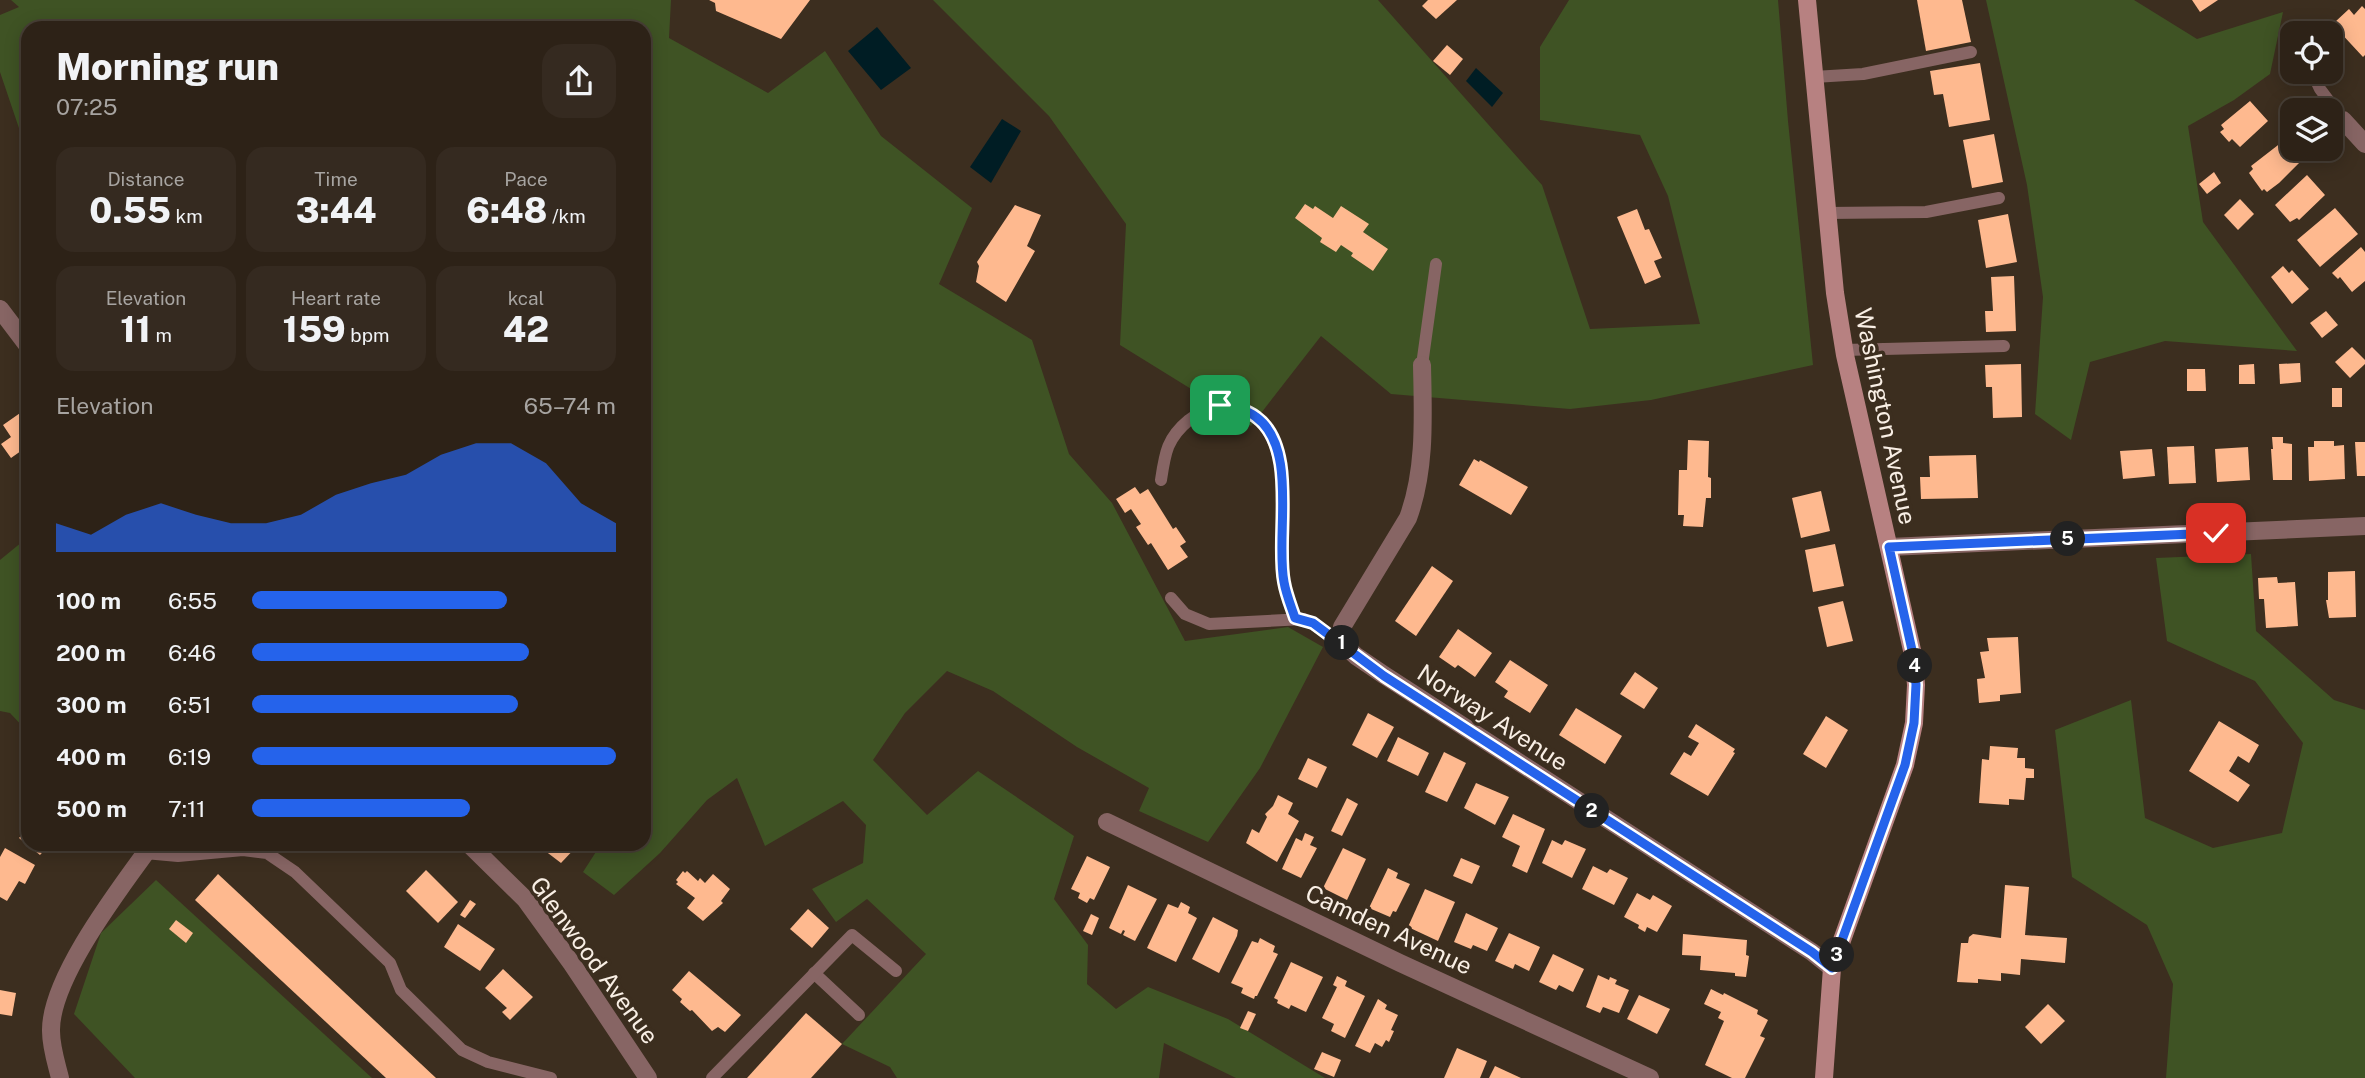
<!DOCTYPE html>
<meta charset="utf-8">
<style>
body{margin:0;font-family:"Public Sans",sans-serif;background:#352a20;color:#f1f3f6;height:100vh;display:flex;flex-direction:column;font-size:26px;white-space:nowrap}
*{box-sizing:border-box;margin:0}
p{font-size:23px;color:#a7a4a1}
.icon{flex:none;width:38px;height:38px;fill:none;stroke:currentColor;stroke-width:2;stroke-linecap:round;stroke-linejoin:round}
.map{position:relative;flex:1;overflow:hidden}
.panel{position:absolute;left:21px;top:21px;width:630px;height:830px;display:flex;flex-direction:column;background:#2d2217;border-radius:21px;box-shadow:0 4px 18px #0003,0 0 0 2px #483f36}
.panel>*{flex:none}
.fabs{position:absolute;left:2280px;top:21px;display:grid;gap:14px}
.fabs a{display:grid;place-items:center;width:63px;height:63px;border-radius:14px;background:#2d2217;box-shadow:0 4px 18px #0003,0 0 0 2px #483f36;font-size:35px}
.pin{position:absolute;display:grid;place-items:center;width:60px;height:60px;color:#fff;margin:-30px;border-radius:14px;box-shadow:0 4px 10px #0006}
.km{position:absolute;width:35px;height:35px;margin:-18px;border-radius:50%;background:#222;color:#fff;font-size:19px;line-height:35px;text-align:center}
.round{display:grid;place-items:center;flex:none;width:74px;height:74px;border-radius:21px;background:#352a20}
.headline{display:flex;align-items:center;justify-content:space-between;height:119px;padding:0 35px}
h1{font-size:38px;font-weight:800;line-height:52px}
.stats{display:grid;grid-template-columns:repeat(3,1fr);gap:10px;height:119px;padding:7px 35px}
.stats div{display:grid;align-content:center;border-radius:18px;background:#352a20;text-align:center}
.stats b{font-size:35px;font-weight:800}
.stats small{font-size:19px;font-weight:400}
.stats p{font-size:19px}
.chart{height:196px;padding:14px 35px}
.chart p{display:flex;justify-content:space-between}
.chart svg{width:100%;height:126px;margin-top:7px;fill:#2563eb;opacity:.7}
ul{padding:0 35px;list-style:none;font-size:23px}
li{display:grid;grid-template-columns:112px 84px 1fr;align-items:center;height:52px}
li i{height:18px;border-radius:9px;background:#2563eb}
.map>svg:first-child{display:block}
.green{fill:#3f5324}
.water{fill:#001d24}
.building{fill:#feb98f}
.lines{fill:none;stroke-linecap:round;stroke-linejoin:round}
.lane{stroke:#876564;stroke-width:12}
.street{stroke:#876564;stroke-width:18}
.secondary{stroke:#b78181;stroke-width:18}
.route-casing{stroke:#fff;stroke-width:14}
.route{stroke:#2563eb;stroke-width:9}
.labels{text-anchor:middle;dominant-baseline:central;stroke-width:7;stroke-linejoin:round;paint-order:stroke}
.street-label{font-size:24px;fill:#f9efe5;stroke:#3c2e1f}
</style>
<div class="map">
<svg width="2365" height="1078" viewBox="0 0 2365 1078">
<rect width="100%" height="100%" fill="#3c2e1f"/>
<g class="green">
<path d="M 11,0 L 671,0 L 669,38 L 768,93 L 825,51 L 881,136 L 972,208 L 939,284 L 1032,340 L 1069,454 L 1112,503 L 1185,641 L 1288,627 L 1323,647 L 1260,768 L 1208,842 L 1139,811 L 1149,788 L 1077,747 L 993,691 L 947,671 L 905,713 L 873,760 L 927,815 L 978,771 L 1074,836 L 1054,899 L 1088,945 L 1087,984 L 1116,1009 L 1148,987 L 1228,1019 L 1325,1078 L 1236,1078 L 1164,1043 L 1159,1078 L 897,1078 L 890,1067 L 842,1044 L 926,954 L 867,899 L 836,922 L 812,889 L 863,863 L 866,825 L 843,801 L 765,846 L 737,778 L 707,800 L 660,853 L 614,895 L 583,872 L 601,844 L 644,844 L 644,28 L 28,28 L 28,144 L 23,140 L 0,72 L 0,15 L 19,7 Z"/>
<path d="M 933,0 L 1378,0 L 1542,185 L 1590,329 L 1700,324 L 1668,196 L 1640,135 L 1540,120 L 1540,47 L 1569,0 L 1778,0 L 1788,121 L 1813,365 L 1651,400 L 1570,409 L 1391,394 L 1321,336 L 1251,426 L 1120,345 L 1126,224 L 1049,116 Z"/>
<path d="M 1986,0 L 2134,0 L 2197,39 L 2283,12 L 2270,74 L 2234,100 L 2188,126 L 2203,222 L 2297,351 L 2165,341 L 2090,362 L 2071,440 L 2035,414 L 2043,297 L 2027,185 Z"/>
<path d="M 22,542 L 28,548 L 28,732 L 10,713 L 0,711 L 0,560 Z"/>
<path d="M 2251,554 L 2256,631 L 2334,700 L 2365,710 L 2365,1078 L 2166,1078 L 2173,984 L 2147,925 L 2072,877 L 2055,730 L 2131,700 L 2145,818 L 2213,848 L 2282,833 L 2303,743 L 2255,681 L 2167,641 L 2156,558 Z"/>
<path d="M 156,880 L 372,1078 L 135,1078 L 74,1014 L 101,933 Z"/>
</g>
<g class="water">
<path d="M 877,27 L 911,68 L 881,90 L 848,51 Z"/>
<path d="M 1476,68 L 1503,93 L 1492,107 L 1466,81 Z"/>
<path d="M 1002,119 L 1021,131 L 991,183 L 970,167 Z"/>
</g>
<g class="building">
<path d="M 709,0 L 810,0 L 781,39 L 716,11 L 715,3 Z"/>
<path d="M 1428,0 L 1457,0 L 1436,19 L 1422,6 Z"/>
<path d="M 1917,0 L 1962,0 L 1971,42 L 1926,51 Z"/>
<path d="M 2192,0 L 2218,0 L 2200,12 Z"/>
<path d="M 2362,6 L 2365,9 L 2365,55 L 2363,57 L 2338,30 L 2340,27 L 2335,22 L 2349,9 L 2354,15 Z"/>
<path d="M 1447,45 L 1463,59 L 1450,75 L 1433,61 Z"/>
<path d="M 1980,63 L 1990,120 L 1949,127 L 1943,94 L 1934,95 L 1930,71 Z"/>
<path d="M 2250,101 L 2268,121 L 2240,147 L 2232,139 L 2229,142 L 2220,132 L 2224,129 L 2221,125 Z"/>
<path d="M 1994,134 L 2003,182 L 1972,188 L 1963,140 Z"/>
<path d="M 2282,142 L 2300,162 L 2279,183 L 2267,192 L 2264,189 L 2262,191 L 2249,173 L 2253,169 L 2251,166 Z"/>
<path d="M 2214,172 L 2221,183 L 2207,194 L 2199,184 Z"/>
<path d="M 2307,175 L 2325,195 L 2299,220 L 2297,218 L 2290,222 L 2275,205 Z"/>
<path d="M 2240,199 L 2254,214 L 2238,230 L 2224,215 Z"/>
<path d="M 1305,204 L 1313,209 L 1315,206 L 1333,218 L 1341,206 L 1369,224 L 1363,232 L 1388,249 L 1373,271 L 1351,256 L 1353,253 L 1341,245 L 1336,252 L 1320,242 L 1322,238 L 1295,218 Z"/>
<path d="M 1015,205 L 1041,215 L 1027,246 L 1035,251 L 1006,302 L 976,282 L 979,266 L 977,262 Z"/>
<path d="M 2335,208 L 2358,234 L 2320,267 L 2297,240 Z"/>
<path d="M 1637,209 L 1645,230 L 1649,229 L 1662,258 L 1654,261 L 1661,277 L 1645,284 L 1617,217 Z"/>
<path d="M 2008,214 L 2017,262 L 1986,268 L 1978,220 Z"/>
<path d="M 2361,247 L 2365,252 L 2365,281 L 2352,292 L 2340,277 L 2338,279 L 2332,273 Z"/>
<path d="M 2283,266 L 2289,273 L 2292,270 L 2309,289 L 2292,304 L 2271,277 Z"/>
<path d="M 2014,276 L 2016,331 L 1986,332 L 1985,311 L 1993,311 L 1991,277 Z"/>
<path d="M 2326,311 L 2338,325 L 2322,338 L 2310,323 Z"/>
<path d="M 2352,347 L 2365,360 L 2365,364 L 2350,378 L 2335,362 Z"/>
<path d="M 2300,363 L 2301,382 L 2280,384 L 2279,364 Z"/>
<path d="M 2021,364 L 2022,417 L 1993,418 L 1992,387 L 1986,387 L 1985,365 Z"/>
<path d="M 2254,364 L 2255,384 L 2239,384 L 2239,365 Z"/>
<path d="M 2187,369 L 2205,369 L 2206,391 L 2187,391 Z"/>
<rect x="2332" y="388" width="10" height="19"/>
<path d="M 23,411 L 28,418 L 28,446 L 11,458 L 1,444 L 11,437 L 3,425 Z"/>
<path d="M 2272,437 L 2283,437 L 2283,443 L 2292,444 L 2292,480 L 2273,480 L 2271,449 L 2273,449 Z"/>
<path d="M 1688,440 L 1709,441 L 1708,477 L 1711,478 L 1711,498 L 1706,498 L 1703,527 L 1683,526 L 1684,515 L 1678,515 L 1679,470 L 1687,470 Z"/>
<path d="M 2314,441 L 2334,441 L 2334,446 L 2344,445 L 2345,479 L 2309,481 L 2308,447 L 2314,447 Z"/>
<path d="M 2355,442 L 2365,442 L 2365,476 L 2357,476 Z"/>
<path d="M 2194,446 L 2196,483 L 2169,484 L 2167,447 Z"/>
<path d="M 2248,447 L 2250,480 L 2217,482 L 2215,449 Z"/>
<path d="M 2152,449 L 2155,476 L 2123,479 L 2120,451 Z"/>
<path d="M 1976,455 L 1978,498 L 1921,499 L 1920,477 L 1930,477 L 1929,456 Z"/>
<path d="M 1474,459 L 1479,462 L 1480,460 L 1528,487 L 1511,515 L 1459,485 Z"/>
<path d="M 1135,487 L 1140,494 L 1148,489 L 1173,529 L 1176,527 L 1186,542 L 1180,546 L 1188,557 L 1168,570 L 1151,543 L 1148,545 L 1136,527 L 1141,524 L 1131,509 L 1125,513 L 1116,499 Z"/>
<path d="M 1821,491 L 1830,531 L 1801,538 L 1792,498 Z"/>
<path d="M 1835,544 L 1844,586 L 1813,592 L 1805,550 Z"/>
<path d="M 1432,566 L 1453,581 L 1416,636 L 1395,621 Z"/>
<path d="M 2355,571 L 2356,617 L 2329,618 L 2326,600 L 2328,600 L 2328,572 Z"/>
<path d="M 2277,577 L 2278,583 L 2295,582 L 2298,626 L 2266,628 L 2264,599 L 2259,599 L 2258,578 Z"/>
<path d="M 1843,601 L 1853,641 L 1827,647 L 1818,607 Z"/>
<path d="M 1458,629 L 1492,653 L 1475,677 L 1458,665 L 1455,668 L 1439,657 Z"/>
<path d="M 2018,637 L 2021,693 L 2000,695 L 2000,701 L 1979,703 L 1977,679 L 1985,678 L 1980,652 L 1989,651 L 1987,638 Z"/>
<path d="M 1510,660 L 1548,685 L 1530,713 L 1504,697 L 1508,691 L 1495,682 Z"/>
<path d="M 1635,672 L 1658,688 L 1644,709 L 1620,694 Z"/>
<path d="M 1576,708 L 1622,736 L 1605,764 L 1559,735 Z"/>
<path d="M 1368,713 L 1394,727 L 1377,758 L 1352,745 Z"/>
<path d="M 1826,716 L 1848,730 L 1826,768 L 1803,754 Z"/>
<path d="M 2219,721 L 2259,745 L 2249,763 L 2238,756 L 2229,771 L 2250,785 L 2238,802 L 2189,771 Z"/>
<path d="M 1696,724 L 1735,749 L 1733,752 L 1735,753 L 1708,796 L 1670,774 L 1684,752 L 1691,756 L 1699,743 L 1688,737 Z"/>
<path d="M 1398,737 L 1429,753 L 1418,776 L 1387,761 Z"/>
<path d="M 1990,746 L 2018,748 L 2017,758 L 2025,758 L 2025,768 L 2034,769 L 2034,778 L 2026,778 L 2024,800 L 2009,799 L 2009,805 L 1979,803 L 1982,759 L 1989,760 Z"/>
<path d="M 1444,752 L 1466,763 L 1447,802 L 1425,792 Z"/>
<path d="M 1308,758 L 1327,767 L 1317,788 L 1298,779 Z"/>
<path d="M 1476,783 L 1509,797 L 1495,825 L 1464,808 Z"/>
<path d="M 1278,795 L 1293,803 L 1288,814 L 1299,821 L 1277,862 L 1246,843 L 1252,829 L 1259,833 L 1267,817 L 1265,814 L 1273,806 Z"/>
<path d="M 1347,798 L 1358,804 L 1342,836 L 1331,831 Z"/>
<path d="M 1513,814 L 1545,829 L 1527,873 L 1512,866 L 1520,846 L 1502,837 Z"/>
<path d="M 28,828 L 28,844 L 50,844 L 40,855 L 19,838 Z"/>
<path d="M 1305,833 L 1314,837 L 1310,845 L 1317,848 L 1301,878 L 1282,869 L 1296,838 L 1302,841 Z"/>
<path d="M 1552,840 L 1562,845 L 1565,840 L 1586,849 L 1572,878 L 1542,863 Z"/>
<path d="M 536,844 L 579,844 L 561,863 Z"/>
<path d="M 5,848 L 35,865 L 25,884 L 19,881 L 7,901 L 0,897 L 0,857 Z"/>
<path d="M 1343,848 L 1366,859 L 1347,900 L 1323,888 Z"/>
<path d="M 1087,856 L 1110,867 L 1094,900 L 1090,898 L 1087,903 L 1078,898 L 1080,893 L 1071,889 Z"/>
<path d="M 1461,858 L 1480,866 L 1472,884 L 1453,876 Z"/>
<path d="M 1593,866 L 1607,873 L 1610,869 L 1628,878 L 1614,905 L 1582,889 Z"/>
<path d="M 1388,868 L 1398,873 L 1396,878 L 1410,884 L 1396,912 L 1393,911 L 1390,917 L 1369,908 Z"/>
<path d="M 426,870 L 458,902 L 438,923 L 406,891 Z"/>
<path d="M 683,871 L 685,873 L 687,871 L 698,881 L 700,878 L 705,883 L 713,874 L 730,889 L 721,901 L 723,903 L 703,921 L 687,908 L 695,898 L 676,884 L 678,882 L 676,880 Z"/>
<path d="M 218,874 L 436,1078 L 386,1078 L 195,900 Z"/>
<path d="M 1128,885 L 1157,899 L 1135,941 L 1123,935 L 1125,931 L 1123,930 L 1121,934 L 1109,928 Z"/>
<path d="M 2005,885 L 2029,887 L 2025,935 L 2067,938 L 2065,963 L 2021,959 L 2020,975 L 2001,973 L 2001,981 L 1978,979 L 1978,983 L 1957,982 L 1961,943 L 1968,943 L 1969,937 L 1973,934 L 2001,938 Z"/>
<path d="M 1425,889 L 1455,902 L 1438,941 L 1408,927 Z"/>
<path d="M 1637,893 L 1650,900 L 1653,895 L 1672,906 L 1657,932 L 1647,927 L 1645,932 L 1638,928 L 1639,925 L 1624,917 Z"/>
<path d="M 470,900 L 476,904 L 465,918 L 460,915 Z"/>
<path d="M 1181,902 L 1190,907 L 1188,913 L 1197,918 L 1176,962 L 1147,948 L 1168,904 L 1178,908 Z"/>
<path d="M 808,909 L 829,928 L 812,948 L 790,929 Z"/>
<path d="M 1466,913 L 1498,928 L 1487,951 L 1473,945 L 1471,949 L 1454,942 Z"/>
<path d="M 1091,914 L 1099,918 L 1092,935 L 1083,931 Z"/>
<path d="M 1213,917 L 1238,930 L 1237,936 L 1219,973 L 1192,959 Z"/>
<path d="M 176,920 L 193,933 L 186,943 L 169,929 Z"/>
<path d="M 458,924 L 495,949 L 480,971 L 444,947 Z"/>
<path d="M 1509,933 L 1540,947 L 1529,971 L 1515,964 L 1513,969 L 1495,961 Z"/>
<path d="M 1683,934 L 1747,940 L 1746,955 L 1749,956 L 1746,977 L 1735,976 L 1735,973 L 1700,970 L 1701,956 L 1682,955 Z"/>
<path d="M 1260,938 L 1275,946 L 1273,952 L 1278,954 L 1257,996 L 1255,996 L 1254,999 L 1241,993 L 1243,988 L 1231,983 L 1252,941 L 1258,943 Z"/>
<path d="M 1553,954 L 1584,969 L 1573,992 L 1559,985 L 1556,990 L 1539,982 Z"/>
<path d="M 1291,962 L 1323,977 L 1306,1012 L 1291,1005 L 1289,1009 L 1277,1003 L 1278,1000 L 1274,998 Z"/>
<path d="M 503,969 L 533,997 L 510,1020 L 502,1012 L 507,1008 L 485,988 Z"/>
<path d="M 689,971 L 741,1015 L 725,1032 L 718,1027 L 712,1031 L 692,1010 L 690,1011 L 680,1002 L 682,999 L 672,990 Z"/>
<path d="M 1598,975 L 1609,980 L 1610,977 L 1617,980 L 1615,984 L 1629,990 L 1619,1013 L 1603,1007 L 1600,1013 L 1586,1007 Z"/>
<path d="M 1337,976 L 1347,981 L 1345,986 L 1365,996 L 1345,1038 L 1331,1031 L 1334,1024 L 1322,1018 L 1337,987 L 1333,985 Z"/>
<path d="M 1711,989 L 1723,995 L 1724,993 L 1758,1010 L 1757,1014 L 1768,1020 L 1760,1036 L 1765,1038 L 1745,1078 L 1732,1078 L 1705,1065 L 1724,1021 L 1718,1018 L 1721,1012 L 1704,1004 Z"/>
<path d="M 0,990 L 16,993 L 12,1016 L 0,1014 Z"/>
<path d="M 1639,995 L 1670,1009 L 1657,1034 L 1627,1019 Z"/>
<path d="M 1378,999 L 1387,1005 L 1385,1009 L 1398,1015 L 1391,1030 L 1394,1031 L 1389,1042 L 1386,1040 L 1382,1047 L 1375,1043 L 1370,1053 L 1355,1046 Z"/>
<path d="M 2048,1004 L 2065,1021 L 2041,1044 L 2025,1027 Z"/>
<path d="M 1248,1011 L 1256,1014 L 1248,1031 L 1240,1028 Z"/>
<path d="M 806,1013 L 842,1044 L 811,1078 L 747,1078 Z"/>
<path d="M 1457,1048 L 1487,1061 L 1480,1078 L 1444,1078 Z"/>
<path d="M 1322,1052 L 1341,1060 L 1334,1077 L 1314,1069 Z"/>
<path d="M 1495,1066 L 1521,1078 L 1489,1078 Z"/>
</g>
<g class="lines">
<g class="lane">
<path d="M 2312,72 L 2320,89 L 2343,120"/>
<path d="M 1814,77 L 1863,74 L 1971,52"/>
<path d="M 1827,213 L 1926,212 L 1999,198"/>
<path d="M 1844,350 L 2004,346"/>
<path d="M 1422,365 L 1436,264"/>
<path d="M 1161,480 C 1165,453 1167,438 1189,420 C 1205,408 1219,403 1239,409 C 1299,426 1280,529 1283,577 C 1284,591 1291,605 1295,618"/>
<path d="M 1171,598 L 1185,614 L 1209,624 L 1304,619 L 1340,641"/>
<path d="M 145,853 L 178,856 L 243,850 L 267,853 L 295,872 L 390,963 L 401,990 L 462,1050 L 488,1062 L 551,1078"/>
<path d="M 814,973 L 859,1015"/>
<path d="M 712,1078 L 852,935 L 896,971"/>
</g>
<g class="street">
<path d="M 2343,120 L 2365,144"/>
<path d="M 0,309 L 28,346"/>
<path d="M 1422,365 C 1423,415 1426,470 1408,518 L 1342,627 L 1340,641 L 1356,656 L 1384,675 L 1812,952 L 1832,968"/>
<path d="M 1889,547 L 2365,526"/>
<path d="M 1107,822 L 1400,963 L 1650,1078"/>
<path d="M 469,844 L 525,899 L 572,964 L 648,1078"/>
<path d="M 60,1078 C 56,1062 51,1047 51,1031 C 50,978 121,887 152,844"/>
</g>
<path class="secondary" d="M 1807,0 L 1835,293 L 1845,355 L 1914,659 L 1916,685 L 1914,723 L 1905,765 L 1832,968 L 1824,1078"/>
</g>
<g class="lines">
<defs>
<path id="route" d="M 1220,405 C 1233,407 1246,409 1256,417 C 1299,448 1275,537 1284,582 C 1286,594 1291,606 1295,618 L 1313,623 L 1384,676 L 1812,952 L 1832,968 L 1905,765 L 1914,723 L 1916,685 L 1914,659 L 1889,547 L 2216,533"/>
</defs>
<use href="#route" class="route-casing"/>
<use href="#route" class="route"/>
</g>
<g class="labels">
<g class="street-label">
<text transform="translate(1886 416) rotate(78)">Washington Avenue</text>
<text transform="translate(1493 717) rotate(33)">Norway Avenue</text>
<text transform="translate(1389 929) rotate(25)">Camden Avenue</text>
<text transform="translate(595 960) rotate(54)">Glenwood Avenue</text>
</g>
</g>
</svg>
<div class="fabs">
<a><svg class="icon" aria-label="locate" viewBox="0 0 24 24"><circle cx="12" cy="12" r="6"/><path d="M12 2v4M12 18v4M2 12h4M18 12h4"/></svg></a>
<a><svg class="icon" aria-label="layers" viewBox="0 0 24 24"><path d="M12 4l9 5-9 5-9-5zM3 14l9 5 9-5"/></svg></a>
</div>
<div class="pin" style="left:1220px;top:405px;background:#1e9e55"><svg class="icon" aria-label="arrive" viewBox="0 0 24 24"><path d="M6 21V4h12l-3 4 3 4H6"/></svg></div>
<div class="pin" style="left:2216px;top:533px;background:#d93025"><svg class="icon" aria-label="check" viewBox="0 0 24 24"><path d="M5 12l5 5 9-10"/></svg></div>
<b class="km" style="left:1342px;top:643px">1</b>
<b class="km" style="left:1592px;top:811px">2</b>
<b class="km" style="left:1837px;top:955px">3</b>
<b class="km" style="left:1915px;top:666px">4</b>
<b class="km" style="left:2068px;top:539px">5</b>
<section class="panel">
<div class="headline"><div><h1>Morning run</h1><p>07:25</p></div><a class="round"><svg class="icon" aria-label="share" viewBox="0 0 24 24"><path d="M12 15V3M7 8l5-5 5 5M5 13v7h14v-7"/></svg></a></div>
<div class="stats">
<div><p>Distance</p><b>0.55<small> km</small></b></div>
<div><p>Time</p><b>3:44</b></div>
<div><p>Pace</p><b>6:48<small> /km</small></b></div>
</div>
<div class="stats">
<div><p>Elevation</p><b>11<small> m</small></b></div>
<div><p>Heart rate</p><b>159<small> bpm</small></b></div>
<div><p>kcal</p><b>42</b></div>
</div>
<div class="chart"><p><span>Elevation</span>65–74 m</p>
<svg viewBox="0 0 160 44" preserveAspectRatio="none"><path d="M0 44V34L10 38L20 31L30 27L40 31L50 34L60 34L70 31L80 24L90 20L100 17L110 10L120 6L130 6L140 13L150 27L160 34V44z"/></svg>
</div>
<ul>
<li><b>100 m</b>6:55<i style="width:70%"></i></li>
<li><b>200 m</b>6:46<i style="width:76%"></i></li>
<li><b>300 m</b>6:51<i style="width:73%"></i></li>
<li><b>400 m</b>6:19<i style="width:100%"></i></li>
<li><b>500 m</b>7:11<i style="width:60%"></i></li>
</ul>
</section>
</div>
